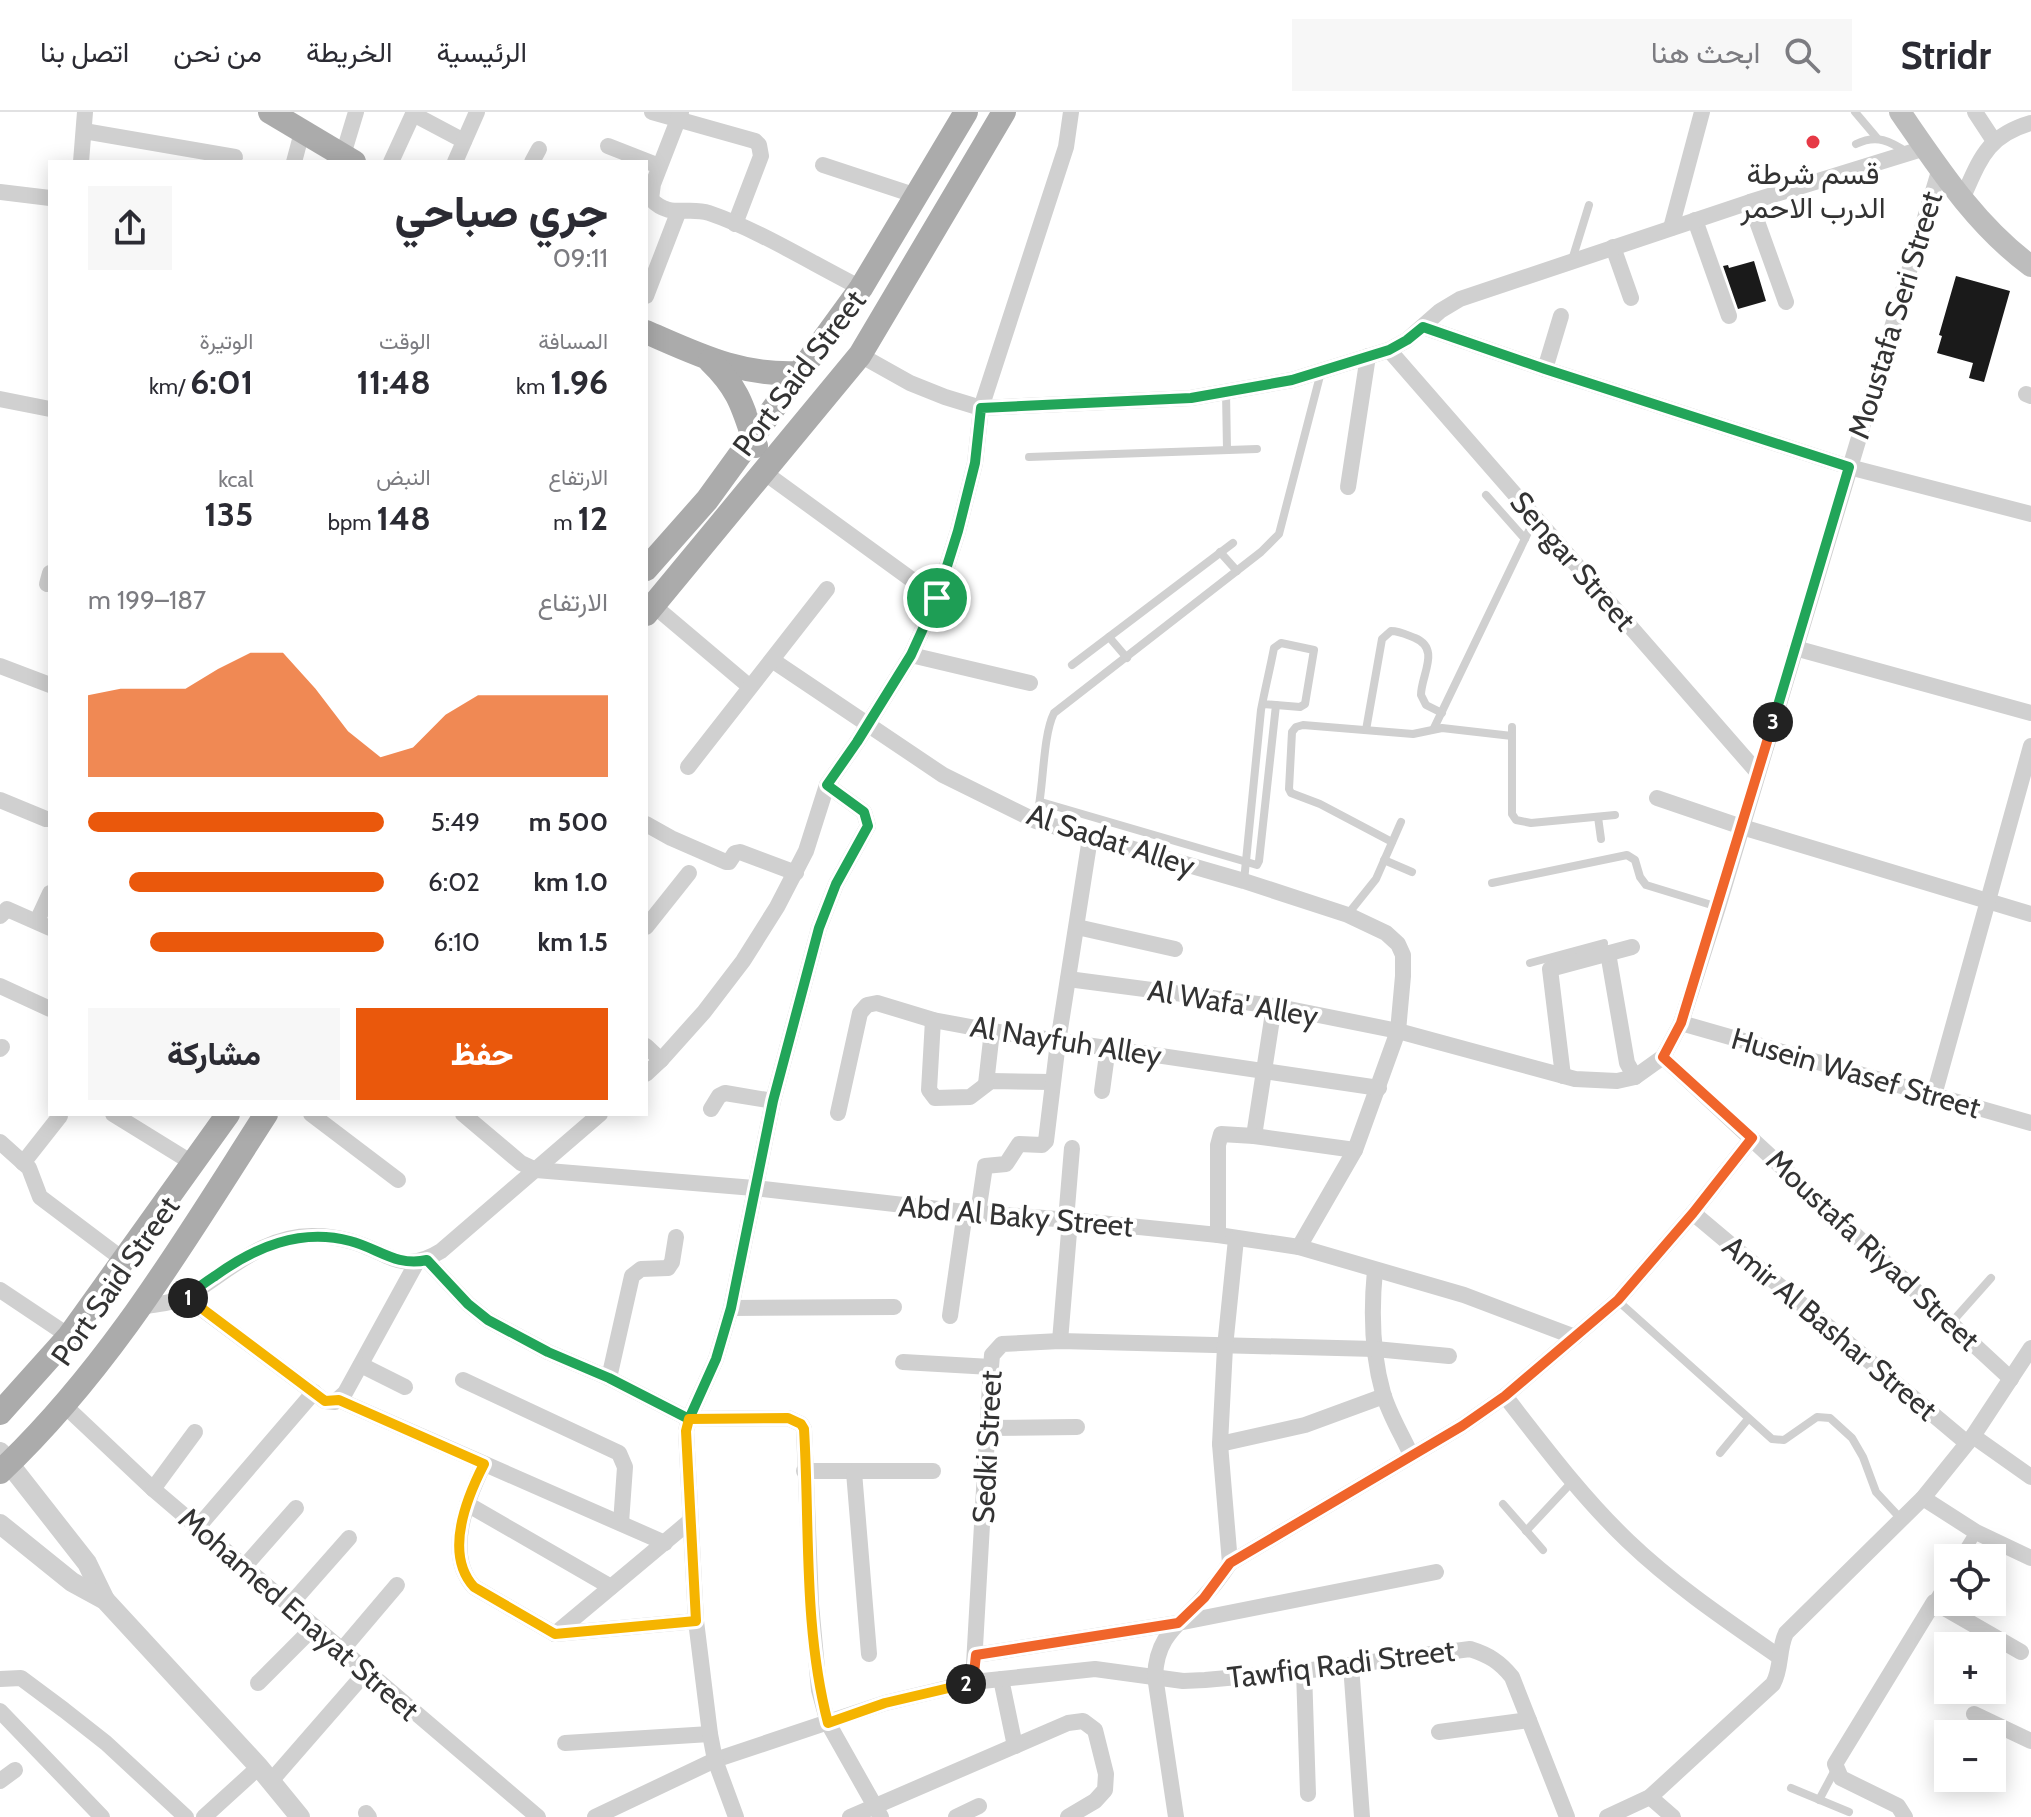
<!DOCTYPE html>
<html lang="ar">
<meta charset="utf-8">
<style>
body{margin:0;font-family:Cabin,Vazirmatn,sans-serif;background:#f7f7f7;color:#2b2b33;direction:rtl;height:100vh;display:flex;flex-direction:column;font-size:30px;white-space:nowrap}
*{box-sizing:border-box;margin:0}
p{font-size:26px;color:#7c7c81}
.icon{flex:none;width:44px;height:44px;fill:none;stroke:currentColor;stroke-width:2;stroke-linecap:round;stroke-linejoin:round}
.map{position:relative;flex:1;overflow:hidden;direction:ltr}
.sheet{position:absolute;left:48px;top:48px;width:600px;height:956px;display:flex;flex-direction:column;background:#fff;border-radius:0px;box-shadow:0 4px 20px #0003;direction:rtl}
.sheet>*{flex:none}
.controls{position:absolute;left:1934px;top:1432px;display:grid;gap:16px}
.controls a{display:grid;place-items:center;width:72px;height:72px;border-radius:0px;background:#fff;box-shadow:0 4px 20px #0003;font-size:40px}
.pin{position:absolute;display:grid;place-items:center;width:68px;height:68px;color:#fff;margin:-34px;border:4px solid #fff;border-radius:50%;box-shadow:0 2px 8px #0007}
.km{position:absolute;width:40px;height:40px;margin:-20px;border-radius:50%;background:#222;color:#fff;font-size:22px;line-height:40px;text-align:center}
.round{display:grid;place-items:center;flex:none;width:84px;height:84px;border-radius:0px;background:#f7f7f7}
.summary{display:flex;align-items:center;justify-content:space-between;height:136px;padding:0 40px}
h1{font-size:44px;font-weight:800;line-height:60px}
.metrics{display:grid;grid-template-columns:repeat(3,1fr);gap:12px;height:136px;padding:8px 40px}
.metrics div{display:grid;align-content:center}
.metrics b{font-size:34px;font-weight:800}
.metrics small{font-size:22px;font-weight:400}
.metrics p{font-size:22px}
.chart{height:224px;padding:16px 40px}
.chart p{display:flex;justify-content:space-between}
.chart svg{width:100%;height:144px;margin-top:8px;fill:#ea580c;opacity:.7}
.action{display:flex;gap:16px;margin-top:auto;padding:16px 40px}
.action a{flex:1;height:92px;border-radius:0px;background:#ea580c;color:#fff;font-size:32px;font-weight:800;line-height:92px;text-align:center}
.action a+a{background:#f7f7f7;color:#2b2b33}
ul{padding:0 40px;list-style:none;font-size:26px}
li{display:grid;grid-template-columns:128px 96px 1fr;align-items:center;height:60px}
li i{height:20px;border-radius:10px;background:#ea580c}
header{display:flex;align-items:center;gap:48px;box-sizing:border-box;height:112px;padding:0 40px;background:#fff;border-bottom:2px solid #e1e1e2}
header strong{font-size:38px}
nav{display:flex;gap:44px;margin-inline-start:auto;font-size:28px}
.search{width:560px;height:72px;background:#f7f7f7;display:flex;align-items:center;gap:20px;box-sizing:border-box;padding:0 28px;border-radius:0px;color:#7c7c81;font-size:30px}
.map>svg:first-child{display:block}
.building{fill:#1a1a1a}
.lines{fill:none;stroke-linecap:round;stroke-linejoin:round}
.service{stroke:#d0d0d0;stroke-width:8}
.pedestrian{stroke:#d0d0d0;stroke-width:12}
.minor{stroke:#d0d0d0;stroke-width:16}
.tertiary{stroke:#d0d0d0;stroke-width:20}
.secondary{stroke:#bdbdbd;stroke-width:22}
.primary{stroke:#ababab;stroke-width:24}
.split-1-casing{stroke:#fff;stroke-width:16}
.split-2-casing{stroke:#fff;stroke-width:16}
.split-3-casing{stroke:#fff;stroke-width:16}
.split-4-casing{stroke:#fff;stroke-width:16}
.split-1{stroke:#22a559;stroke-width:10}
.split-2{stroke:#f5b400;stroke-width:10}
.split-3{stroke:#f0652b;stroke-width:10}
.split-4{stroke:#22a559;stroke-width:10}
.poi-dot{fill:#e63946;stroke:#fff;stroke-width:3}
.labels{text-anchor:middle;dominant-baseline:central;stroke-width:8;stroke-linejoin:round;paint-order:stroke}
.poi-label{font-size:30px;fill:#333;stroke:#fff}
.street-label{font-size:30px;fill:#333;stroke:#fff}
</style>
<header>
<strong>Stridr</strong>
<div class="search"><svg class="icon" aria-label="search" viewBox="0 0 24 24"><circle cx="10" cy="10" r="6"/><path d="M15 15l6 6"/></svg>ابحث هنا</div>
<nav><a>الرئيسية</a><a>الخريطة</a><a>من نحن</a><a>اتصل بنا</a></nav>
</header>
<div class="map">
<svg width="2031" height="1705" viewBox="0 0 2031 1705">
<rect width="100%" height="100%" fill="#fff"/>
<g class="building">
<path d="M 1754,149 L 1766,189 L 1738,197 L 1723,154 L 1728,153 L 1729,156 Z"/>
<path d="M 1956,164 L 2010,179 L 1984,270 L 1969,266 L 1973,251 L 1937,241 L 1942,224 L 1939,223 Z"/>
</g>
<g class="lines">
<g class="service">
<path d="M 1855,0 L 1877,26"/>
<path d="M 1856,32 C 1877,22 1890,29 1908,41"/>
<path d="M 1572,148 L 1589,93"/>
<path d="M 1226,280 L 1227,338"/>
<path d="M 1029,345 L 1257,337"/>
<path d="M 1486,383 L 1525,427"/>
<path d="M 1220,440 L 1237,459"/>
<path d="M 1109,525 L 1127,546"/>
<path d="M 1072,553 L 1233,431"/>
<path d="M 1512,615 L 1512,702 L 1516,708 L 1531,711 L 1615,703"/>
<path d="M 1434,616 L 1535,406"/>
<path d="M 1366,618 L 1382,527 L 1391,519 C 1400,519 1407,523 1415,526 C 1441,537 1421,563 1421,583 L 1426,593 L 1442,601"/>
<path d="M 1041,690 L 1257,753 L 1259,749 L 1276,593"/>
<path d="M 1598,705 L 1601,727"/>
<path d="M 1036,709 C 1044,679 1042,625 1054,601 L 1261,440 L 1279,422 L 1321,260"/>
<path d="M 1392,730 L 1320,692 L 1291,681 L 1289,677 L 1292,620 L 1296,615 L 1303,613 L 1413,622 L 1442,616 L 1512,624"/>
<path d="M 1384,748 L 1412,760"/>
<path d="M 1244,769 L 1261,598 C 1265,577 1270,557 1274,536 L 1281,531 L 1314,538 L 1305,592 L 1300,595 L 1263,592"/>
<path d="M 1492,771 L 1627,743 L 1635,748 L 1640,765 L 1646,773 L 1718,795"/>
<path d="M 1348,802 L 1376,767 L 1401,710"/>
<path d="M 1530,851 L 1604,831"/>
<path d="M 1618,1189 L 1772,1327 L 1784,1328 L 1817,1305 L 1830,1306 L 1852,1326 L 1863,1345 L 1876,1380 L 1903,1409"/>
<path d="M 1951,1211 L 1991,1166"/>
<path d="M 1720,1341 L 1748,1307"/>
<path d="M 1503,1392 L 1543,1438"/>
<path d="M 1526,1419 L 1572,1370"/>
<path d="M 1791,1676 L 1849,1700"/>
<path d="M 1819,1688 L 1835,1658"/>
</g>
<g class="pedestrian">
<path d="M 1960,1446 L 1976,1420"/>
<path d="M 1934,1490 L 1948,1466"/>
</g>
<g class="minor">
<path d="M 652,0 L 755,29 L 759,33 L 761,44 L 735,112"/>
<path d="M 681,0 L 653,72 L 651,87 C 669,107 688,94 709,101 C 759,118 813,152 861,176"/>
<path d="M 1975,0 L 1994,29"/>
<path d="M 413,2 L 464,29"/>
<path d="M 84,19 L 235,45"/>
<path d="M 608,34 L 659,54"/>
<path d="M 343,43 L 356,0"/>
<path d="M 81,50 L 85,0"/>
<path d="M 294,50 L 302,20"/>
<path d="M 391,50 L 414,0"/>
<path d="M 455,50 L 477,0"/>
<path d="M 532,50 L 539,37"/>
<path d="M 823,53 L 917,84"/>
<path d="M 0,80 L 50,86"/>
<path d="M 1962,87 C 1980,48 1986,24 2031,11"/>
<path d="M 1750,90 L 1786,190"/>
<path d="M 1695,108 L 1729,204"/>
<path d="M 1671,116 L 1702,0"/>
<path d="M 1613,135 L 1631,186"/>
<path d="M 646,184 L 678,101"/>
<path d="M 1423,215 L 1545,257 L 1849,355 L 2031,402"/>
<path d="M 1389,238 L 1758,661"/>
<path d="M 860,243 L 910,271 L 945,285 L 981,296 L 1191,286 L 1292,268 L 1389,238 L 1407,228 L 1440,199 L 1460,187 L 1750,90 L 1925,36"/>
<path d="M 1545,257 L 1561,204"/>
<path d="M 2026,282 L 2031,284"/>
<path d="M 0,287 L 50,297"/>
<path d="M 765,361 L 937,486"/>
<path d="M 1348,375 L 1368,244"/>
<path d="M 47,472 L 50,461"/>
<path d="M 653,493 L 750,575"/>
<path d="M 1795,536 L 2031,601"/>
<path d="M 911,543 L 1030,571"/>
<path d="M 772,548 L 943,663 L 1036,709 L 1244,769 L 1348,803 L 1386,821 L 1398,832 L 1403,843 L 1403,864 L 1398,919 L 1355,1038 L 1299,1135"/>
<path d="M 0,554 L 50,573"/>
<path d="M 688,655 L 827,477"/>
<path d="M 1657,686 L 1742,715 L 2031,802"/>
<path d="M 0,688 L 46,707"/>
<path d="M 646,712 L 671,726 L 726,750 L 729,750 L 735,741 L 740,740 L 796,761"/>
<path d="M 0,804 L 7,797 L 50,816"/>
<path d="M 37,809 L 50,781"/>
<path d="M 646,815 L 689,761"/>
<path d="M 1077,815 L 1175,837"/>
<path d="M 1608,841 L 1627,951 L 1635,965"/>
<path d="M 1068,867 L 1274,894 L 1398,919 L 1575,967 L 1617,969 L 1635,965 L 1663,945 L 1681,911 L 1718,795 L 1940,56"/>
<path d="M 0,874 L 50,897"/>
<path d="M 933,908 L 929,978 L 935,986 L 970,985 L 991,969 L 1052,970"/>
<path d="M 1681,911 L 2031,1011"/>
<path d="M 646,934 L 661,948"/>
<path d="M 0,937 L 2,935"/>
<path d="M 1663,945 L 2011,1267"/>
<path d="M 646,962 L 661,948 L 704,900 L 743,849 L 777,795 L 806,739 L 827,673 L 857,630 L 911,543 L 937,486 L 958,419 L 975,351 L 981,296 L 1066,35 L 1071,0"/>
<path d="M 1563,964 L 1550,857 L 1632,835"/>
<path d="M 986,972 L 992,919"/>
<path d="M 1102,979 L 1108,935"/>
<path d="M 1934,983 L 2031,634"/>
<path d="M 711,997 L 719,984 L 725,981 L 773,989"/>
<path d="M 838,1001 L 860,901 L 867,893 L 877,891 L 933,908 L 992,919 L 1379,976"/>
<path d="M 113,1002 L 194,1052"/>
<path d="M 311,1002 L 398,1068"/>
<path d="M 463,1002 L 521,1051 L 536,1058 L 754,1076 L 965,1100 L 1070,1108 L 1218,1123 L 1299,1135 L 1464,1183 L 1575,1225"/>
<path d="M 1254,1024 L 1274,894"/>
<path d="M 0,1030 L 29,1056 L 40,1085 L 125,1149"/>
<path d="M 23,1051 L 60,1004"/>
<path d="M 978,1101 L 985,1054 L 1006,1052 L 1019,1032 L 1042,1033 L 1046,1029 L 1058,930 L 1090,726"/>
<path d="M 1693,1101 L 1967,1331"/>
<path d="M 1066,1108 L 1072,1036"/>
<path d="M 1218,1123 L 1218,1033 L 1221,1022 L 1254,1024 L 1355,1038"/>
<path d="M 427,1148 L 468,1192 L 488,1208 L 548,1240 L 609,1266 L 689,1307 L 788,1306 L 801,1312 L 804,1317 L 811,1492 L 819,1578 L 828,1611 L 881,1705"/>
<path d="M 1375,1158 C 1371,1199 1372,1242 1383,1281 C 1389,1302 1402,1323 1411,1343"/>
<path d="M 0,1178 L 69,1224"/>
<path d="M 186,1185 L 325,1289 L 335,1290 L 345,1281 L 417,1150"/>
<path d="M 142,1195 C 156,1192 176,1191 189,1183 C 229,1159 263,1123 314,1124 C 325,1124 339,1126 350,1129 C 388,1139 401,1164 441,1139 L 600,1002"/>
<path d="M 731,1196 L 894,1195"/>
<path d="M 950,1204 L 965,1100"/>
<path d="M 1060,1229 L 1070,1108"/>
<path d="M 903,1250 L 991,1255"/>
<path d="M 361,1253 L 405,1275"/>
<path d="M 609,1266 L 632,1164 L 641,1157 L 668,1156 L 672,1150 L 676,1125"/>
<path d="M 463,1268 L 619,1341 L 625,1355 L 621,1411"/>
<path d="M 1505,1284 C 1544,1334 1582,1385 1628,1429 C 1674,1473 1726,1508 1778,1544"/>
<path d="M 339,1288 L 665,1431"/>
<path d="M 65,1294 L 153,1377 L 538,1705"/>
<path d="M 987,1316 L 1077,1315"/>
<path d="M 1973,1324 L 2031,1365"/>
<path d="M 1220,1332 L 1305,1313 L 1384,1284"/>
<path d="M 484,1352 C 467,1387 444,1442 474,1475 L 555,1522"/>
<path d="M 804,1359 L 933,1359"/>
<path d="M 854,1360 L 869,1542"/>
<path d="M 153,1377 L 195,1320"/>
<path d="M 1923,1386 L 1976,1420 L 2031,1446"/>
<path d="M 467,1392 L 611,1475"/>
<path d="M 198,1415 L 314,1280"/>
<path d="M 1230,1451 L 1462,1314 L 1505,1284 L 1618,1188 L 1693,1101 L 1752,1026"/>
<path d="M 244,1455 L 296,1396"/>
<path d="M 289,1494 L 349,1426"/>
<path d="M 555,1522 L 690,1409"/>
<path d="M 555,1522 L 696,1509"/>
<path d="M 341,1539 L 397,1473"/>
<path d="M 976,1543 L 1178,1511 L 1436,1460"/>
<path d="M 1351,1553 L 1362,1705"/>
<path d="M 1304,1559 L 1308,1682"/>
<path d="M 0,1567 L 21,1566 L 64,1598 L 106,1631 L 186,1705"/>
<path d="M 1001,1567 L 1015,1634"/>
<path d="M 973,1570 L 991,1255 L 992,1243 L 1002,1232 L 1060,1229 L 1375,1237 L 1449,1244"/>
<path d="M 258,1571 L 314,1515"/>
<path d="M 0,1599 L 102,1705"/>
<path d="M 1974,1602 L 2031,1629"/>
<path d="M 1439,1620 L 1529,1608"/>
<path d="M 565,1631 L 710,1622"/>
<path d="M 0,1669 L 15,1658"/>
<path d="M 271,1669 L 366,1560"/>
<path d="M 1650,1685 L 1673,1705"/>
<path d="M 366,1701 L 369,1705"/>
<path d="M 204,1705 L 259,1655"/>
<path d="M 595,1705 L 715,1648 L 885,1591 L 973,1570 L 1095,1557 L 1183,1569 L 1205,1568 L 1304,1559 L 1470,1537 C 1489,1543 1500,1550 1512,1565 L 1567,1705"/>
<path d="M 736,1705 L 715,1648 L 710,1622 L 696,1509 L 686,1319 L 689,1307 L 716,1247 L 731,1196 L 773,989 L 819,816 L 836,772 L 868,714 L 864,700 L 827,673"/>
<path d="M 850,1705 L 1068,1611 L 1083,1609 L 1095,1618 L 1106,1662 L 1105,1678 L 1095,1689 L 1068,1705"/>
<path d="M 956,1705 L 979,1694"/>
<path d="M 1176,1705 L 1155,1564 C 1157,1523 1178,1514 1203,1486 C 1213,1475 1222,1463 1230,1451 L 1220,1332 L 1225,1235 L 1236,1127"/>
<path d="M 1607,1705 L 1650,1685 L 1773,1572 C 1782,1556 1778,1538 1786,1521 L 1923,1386 L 1973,1324 L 2031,1236"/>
<path d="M 1905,1705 L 1898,1694 L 1841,1666 L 1835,1652 L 1934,1490 L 2021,1540"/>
</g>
<g class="tertiary">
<path d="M 0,1340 L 87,1451 L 105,1488"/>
<path d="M 0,1412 L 72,1470 L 105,1488 L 259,1655 L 300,1705"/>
</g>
<path class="secondary" d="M 1900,0 C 1938,55 1976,114 2031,154"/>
<g class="primary">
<path d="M 270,0 L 354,50"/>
<path d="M 646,220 C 699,243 740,264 800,261"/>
<path d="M 710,249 C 740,278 743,296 756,334"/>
<path d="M 646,457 L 707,388 L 861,176 L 966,0"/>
<path d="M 646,502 L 860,243 L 1004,0"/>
<path d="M 0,1301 L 69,1224 L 228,1002"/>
<path d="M 0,1360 C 110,1256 185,1128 266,1002"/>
</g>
</g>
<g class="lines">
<defs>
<path id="split-1" d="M 188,1186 C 192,1179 206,1170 215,1164 C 255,1135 300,1116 350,1129 C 378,1136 396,1155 427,1148 L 468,1192 L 488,1208 L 548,1240 L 609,1266 L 689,1307 L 716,1247 L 731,1196 L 773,989 L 819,816 L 836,772 L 868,714 L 864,700 L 827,673 L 857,630 L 911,543 L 937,486"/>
<path id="split-2" d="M 188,1186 L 325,1289 L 339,1288 L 484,1352 C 466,1387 444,1442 474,1475 L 555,1522 L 696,1509 L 686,1319 L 689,1307 L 788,1306 L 801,1312 L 804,1317 C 810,1415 803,1515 828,1611 L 885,1591 L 966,1572"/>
<path id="split-3" d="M 966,1572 L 973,1570 L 976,1543 L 1178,1511 L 1204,1486 L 1230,1451 L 1462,1314 L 1505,1284 L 1618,1188 L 1693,1101 L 1752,1026 L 1663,945 L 1681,911 L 1773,610"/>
<path id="split-4" d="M 937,486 L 958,419 L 975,351 L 981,296 L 1191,286 L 1292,268 L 1389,238 L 1407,228 L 1423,215 L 1545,257 L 1849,355 L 1773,610"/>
</defs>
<use href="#split-1" class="split-1-casing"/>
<use href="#split-2" class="split-2-casing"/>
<use href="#split-3" class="split-3-casing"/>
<use href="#split-4" class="split-4-casing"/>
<use href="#split-1" class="split-1"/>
<use href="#split-2" class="split-2"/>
<use href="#split-3" class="split-3"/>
<use href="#split-4" class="split-4"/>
</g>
<circle class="poi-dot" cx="1813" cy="30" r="8"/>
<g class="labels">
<g class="poi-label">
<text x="1813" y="61">قسم شرطة<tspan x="1813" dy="34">الدرب الاحمر</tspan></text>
</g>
<g class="street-label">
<text transform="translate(1895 203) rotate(-73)">Moustafa Seri Street</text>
<text transform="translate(799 261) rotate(-53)">Port Said Street</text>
<text transform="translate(1573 449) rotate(49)">Sengar Street</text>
<text transform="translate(1111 728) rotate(18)">Al Sadat Alley</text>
<text transform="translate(1233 891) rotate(9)">Al Wafa' Alley</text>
<text transform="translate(1066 929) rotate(9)">Al Nayfuh Alley</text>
<text transform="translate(1856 961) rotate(16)">Husein Wasef Street</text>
<text transform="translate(1016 1104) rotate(5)">Abd Al Baky Street</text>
<text transform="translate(1873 1138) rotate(43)">Moustafa Riyad Street</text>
<text transform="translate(115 1169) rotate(-55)">Port Said Street</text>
<text transform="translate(1830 1216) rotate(40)">Amir Al Bashar Street</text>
<text transform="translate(987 1335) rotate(-87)">Sedki Street</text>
<text transform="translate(299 1502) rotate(41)">Mohamed Enayat Street</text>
<text transform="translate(1341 1552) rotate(-7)">Tawfiq Radi Street</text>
</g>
</g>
</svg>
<div class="controls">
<a><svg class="icon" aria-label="locate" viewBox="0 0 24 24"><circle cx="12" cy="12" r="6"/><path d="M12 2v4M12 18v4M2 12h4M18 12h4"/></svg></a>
<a>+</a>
<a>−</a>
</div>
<div class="pin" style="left:937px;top:486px;background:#1e9e55"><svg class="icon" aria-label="arrive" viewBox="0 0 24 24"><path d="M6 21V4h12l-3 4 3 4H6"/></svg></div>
<b class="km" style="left:188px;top:1186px">1</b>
<b class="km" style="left:966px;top:1572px">2</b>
<b class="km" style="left:1773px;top:610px">3</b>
<section class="sheet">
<div class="summary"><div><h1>جري صباحي</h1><p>09:11</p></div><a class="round"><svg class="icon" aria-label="share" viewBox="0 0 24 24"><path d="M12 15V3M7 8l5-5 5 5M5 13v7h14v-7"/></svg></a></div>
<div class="metrics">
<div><p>المسافة</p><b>1.96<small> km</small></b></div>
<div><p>الوقت</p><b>11:48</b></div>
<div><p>الوتيرة</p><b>6:01<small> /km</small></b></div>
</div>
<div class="metrics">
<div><p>الارتفاع</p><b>12<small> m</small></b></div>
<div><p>النبض</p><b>148<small> bpm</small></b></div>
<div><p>kcal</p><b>135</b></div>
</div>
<div class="chart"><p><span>الارتفاع</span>187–199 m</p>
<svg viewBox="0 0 160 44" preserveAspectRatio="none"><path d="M0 44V19L10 17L20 17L30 17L40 11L50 6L60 6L70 17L80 30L90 38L100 35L110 25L120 19L130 19L140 19L150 19L160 19V44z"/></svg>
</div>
<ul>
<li><b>500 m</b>5:49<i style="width:100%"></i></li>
<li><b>1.0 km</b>6:02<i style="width:86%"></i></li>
<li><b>1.5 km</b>6:10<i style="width:79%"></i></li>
</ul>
<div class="action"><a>حفظ</a><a>مشاركة</a></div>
</section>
</div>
